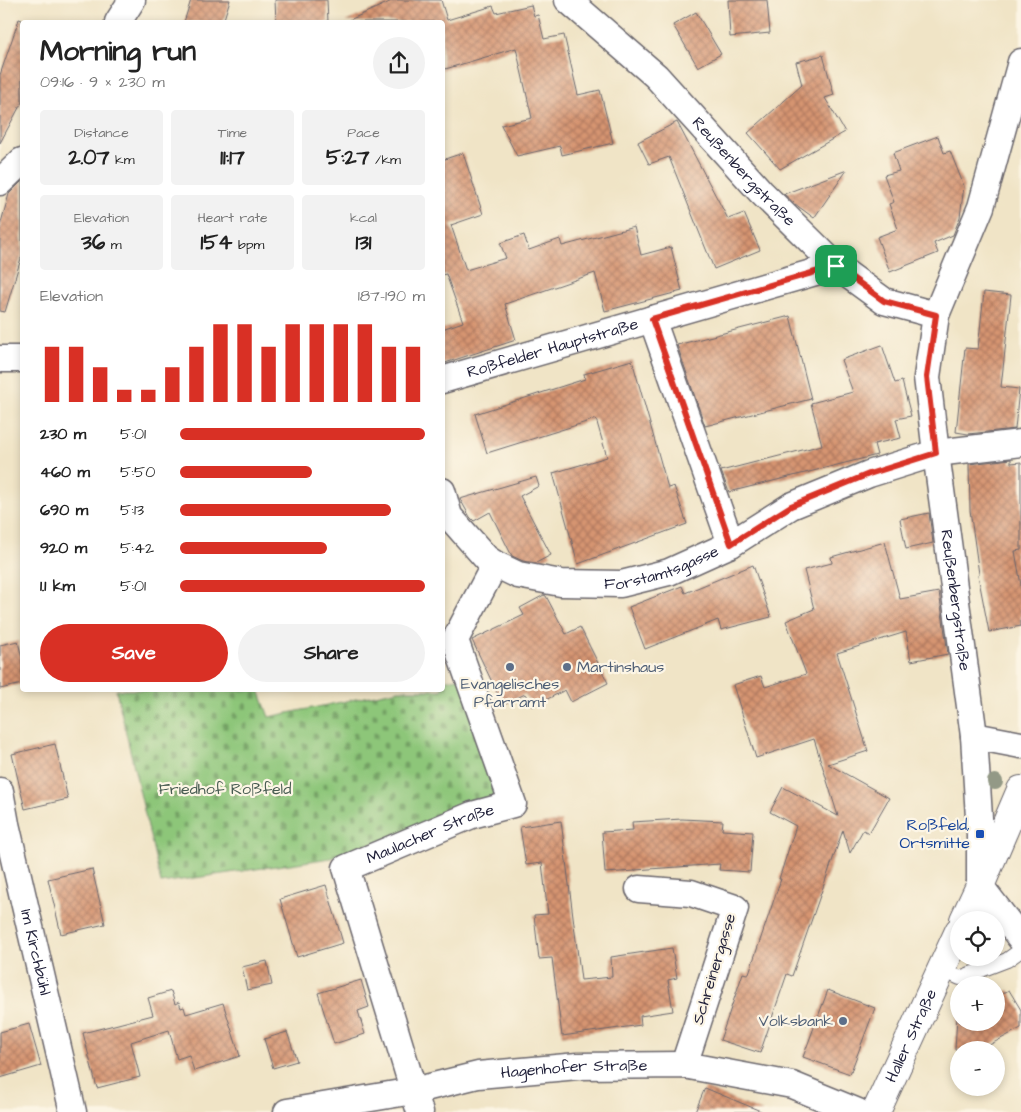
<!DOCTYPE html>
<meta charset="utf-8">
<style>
body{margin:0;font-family:"Architects Daughter",sans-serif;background:#f2f2f2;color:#222;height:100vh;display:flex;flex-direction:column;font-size:19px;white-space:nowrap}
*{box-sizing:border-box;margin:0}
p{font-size:16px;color:#767676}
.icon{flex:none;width:28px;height:28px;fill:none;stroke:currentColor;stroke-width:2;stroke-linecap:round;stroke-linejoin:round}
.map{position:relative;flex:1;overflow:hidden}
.side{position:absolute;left:20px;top:20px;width:425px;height:672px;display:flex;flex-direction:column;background:#fff;border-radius:5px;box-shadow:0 2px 8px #0003}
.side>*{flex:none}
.buttons{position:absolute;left:950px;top:911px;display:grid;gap:10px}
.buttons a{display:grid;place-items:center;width:55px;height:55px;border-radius:50%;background:#fff;box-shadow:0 2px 8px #0003;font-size:25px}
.pin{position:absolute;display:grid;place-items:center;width:42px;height:42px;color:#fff;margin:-21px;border-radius:10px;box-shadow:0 2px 8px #0006}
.round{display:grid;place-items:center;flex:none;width:52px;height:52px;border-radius:26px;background:#f2f2f2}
.head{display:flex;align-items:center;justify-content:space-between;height:85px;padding:0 20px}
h1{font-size:28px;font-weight:700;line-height:38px}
.figures{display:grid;grid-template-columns:repeat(3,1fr);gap:8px;height:85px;padding:5px 20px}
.figures div{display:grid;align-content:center;border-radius:5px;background:#f2f2f2;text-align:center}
.figures b{font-size:21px;font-weight:700}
.figures small{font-size:14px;font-weight:400}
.figures p{font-size:14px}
.chart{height:140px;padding:10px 20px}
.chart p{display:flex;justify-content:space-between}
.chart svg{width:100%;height:90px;margin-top:5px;stroke:#d93025;stroke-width:6}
.button{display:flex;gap:10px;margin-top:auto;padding:10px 20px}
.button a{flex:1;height:58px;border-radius:30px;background:#d93025;color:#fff;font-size:20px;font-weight:700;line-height:58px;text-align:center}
.button a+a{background:#f2f2f2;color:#222}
ul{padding:0 20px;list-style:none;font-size:16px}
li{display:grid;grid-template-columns:80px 60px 1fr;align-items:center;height:38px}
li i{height:12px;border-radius:6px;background:#d93025}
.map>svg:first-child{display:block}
.cemetery{fill:url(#cemetery-stones);stroke:#58745a}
.building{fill:url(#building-cross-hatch)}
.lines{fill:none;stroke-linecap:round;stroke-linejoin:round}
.lane-casing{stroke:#6a666c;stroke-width:16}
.street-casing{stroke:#6a666c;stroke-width:29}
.secondary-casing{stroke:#6a666c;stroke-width:30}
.lane{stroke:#fff;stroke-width:14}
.street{stroke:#fff;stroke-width:26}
.secondary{stroke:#fff;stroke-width:28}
.tree{fill:#939986}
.route-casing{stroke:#fff;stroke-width:10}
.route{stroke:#d93025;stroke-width:6}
.service-dot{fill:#5c6f8a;stroke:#fcf5e5;stroke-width:2}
.transit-dot{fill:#1a4fb4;stroke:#fcf5e5;stroke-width:2}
.labels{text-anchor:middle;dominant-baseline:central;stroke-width:4.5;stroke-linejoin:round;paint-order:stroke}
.street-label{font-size:16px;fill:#22223b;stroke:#fcf5e5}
.service-label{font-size:16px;fill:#4e5e75;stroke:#fcf5e5;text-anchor:start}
.park-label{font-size:16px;fill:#475b51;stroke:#fcf5e5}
.transit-label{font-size:16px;fill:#164399;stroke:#fcf5e5;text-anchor:end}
</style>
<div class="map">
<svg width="1021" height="1112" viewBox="0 0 1021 1112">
<defs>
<pattern id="cemetery-stones" width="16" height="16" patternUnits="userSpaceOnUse" patternTransform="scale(1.25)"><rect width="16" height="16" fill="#8dc679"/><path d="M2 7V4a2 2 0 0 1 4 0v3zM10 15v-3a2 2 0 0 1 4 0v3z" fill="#73a064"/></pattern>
<pattern id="building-cross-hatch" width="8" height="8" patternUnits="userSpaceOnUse" patternTransform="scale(1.25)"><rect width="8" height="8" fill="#d69471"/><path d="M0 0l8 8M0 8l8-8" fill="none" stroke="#ad785e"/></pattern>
</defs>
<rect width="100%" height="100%" fill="#fcf5e5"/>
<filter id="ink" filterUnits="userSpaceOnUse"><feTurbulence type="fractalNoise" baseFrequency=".02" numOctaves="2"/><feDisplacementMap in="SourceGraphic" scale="10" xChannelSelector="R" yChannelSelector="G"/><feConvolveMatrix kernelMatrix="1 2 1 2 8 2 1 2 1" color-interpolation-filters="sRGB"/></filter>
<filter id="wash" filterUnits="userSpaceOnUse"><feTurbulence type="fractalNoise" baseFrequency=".0096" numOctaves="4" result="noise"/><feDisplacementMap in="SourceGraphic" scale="20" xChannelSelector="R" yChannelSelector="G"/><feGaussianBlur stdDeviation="1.12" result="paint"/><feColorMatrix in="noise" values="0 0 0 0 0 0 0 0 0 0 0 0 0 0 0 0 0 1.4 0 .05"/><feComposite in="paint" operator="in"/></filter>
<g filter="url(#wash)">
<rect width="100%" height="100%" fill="#f0e4c6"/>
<path class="cemetery" d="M 462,677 L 503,798 L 331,858 L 161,883 L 116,690 L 259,690 L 269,717 L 399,690 L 442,690 L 443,681 Z"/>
<g id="blocks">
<g class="building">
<path d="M 191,0 L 230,0 L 223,22 L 184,22 Z"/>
<path d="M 275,0 L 327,0 L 328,22 L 276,22 Z"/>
<path d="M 394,0 L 441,0 L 447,20 L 493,6 L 496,13 L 531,5 L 534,16 L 538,15 L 544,39 L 564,35 L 578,95 L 600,90 L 613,143 L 562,155 L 560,146 L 517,156 L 501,125 L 532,118 L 516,48 L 442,70 L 442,22 L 345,22 Z"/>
<path d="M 728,0 L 767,0 L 770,33 L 730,37 Z"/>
<path d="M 696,12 L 721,54 L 698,67 L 673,25 Z"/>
<path d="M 19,19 L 22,20 L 22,102 L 0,143 L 0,75 Z"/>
<path d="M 823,55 L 834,95 L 825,98 L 845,132 L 780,169 L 748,133 L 802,85 L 796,62 Z"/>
<path d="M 677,122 L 728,219 L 744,213 L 760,250 L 714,269 L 669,157 L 649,164 L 638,142 Z"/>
<path d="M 938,136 L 944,153 L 950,151 L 964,186 L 960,217 L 953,235 L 934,243 L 938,253 L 890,272 L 877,237 L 898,229 L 889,204 L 894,202 L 884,175 L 899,171 L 893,153 Z"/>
<path d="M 463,153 L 483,214 L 451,225 L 466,270 L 506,258 L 500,243 L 524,235 L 529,250 L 560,239 L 562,246 L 634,227 L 641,255 L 671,247 L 682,291 L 605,311 L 595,273 L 505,304 L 516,340 L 442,364 L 442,329 L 463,322 L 446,274 L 442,275 L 442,160 Z"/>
<path d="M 847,170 L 814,218 L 795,204 L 784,194 Z"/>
<path d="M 22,181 L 22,255 L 5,312 L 0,311 L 0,226 L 9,194 Z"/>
<path d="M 984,292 L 1011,295 L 1001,387 L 1019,389 L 1015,429 L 968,434 L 956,432 L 965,348 L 978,349 Z"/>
<path d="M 790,316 L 811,399 L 705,426 L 677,345 Z"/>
<path d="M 882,345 L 895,383 L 902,381 L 911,416 L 896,419 L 901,438 L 874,444 L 877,455 L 729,492 L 721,471 L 822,445 L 811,403 L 853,392 L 841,360 Z"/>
<path d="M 632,360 L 668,488 L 674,486 L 687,524 L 578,564 L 553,473 L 607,457 L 596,419 L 487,453 L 475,414 L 585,379 L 584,374 Z"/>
<path d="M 1011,459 L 1011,463 L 1021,462 L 1021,550 L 1015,551 L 1021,585 L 1021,626 L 989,632 L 978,575 L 979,574 L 970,510 L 969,464 Z"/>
<path d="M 536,477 L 539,486 L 520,496 L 551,555 L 536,563 L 523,561 L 512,556 L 490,512 L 474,521 L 470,517 L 460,499 Z"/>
<path d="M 929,513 L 933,543 L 906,549 L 900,519 Z"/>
<path d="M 885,542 L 900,599 L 939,592 L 948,654 L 911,661 L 906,632 L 837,653 L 868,751 L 828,764 L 889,798 L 869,833 L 863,830 L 850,853 L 843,830 L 792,976 L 787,974 L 760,1053 L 720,1040 L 743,973 L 747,974 L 749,973 L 781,879 L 779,879 L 796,826 L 770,812 L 783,787 L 838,816 L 814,739 L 756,758 L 733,685 L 761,676 L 765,687 L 806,674 L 786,621 L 814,609 L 804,570 L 832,563 L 831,557 Z"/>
<path d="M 753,565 L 771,617 L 721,630 L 718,620 L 645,649 L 629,607 L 682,586 L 685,593 Z"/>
<path d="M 544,595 L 546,596 L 566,634 L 580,627 L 608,683 L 571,702 L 565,690 L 532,707 L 525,694 L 503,705 L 472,640 L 524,615 L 520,608 Z"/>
<path d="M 18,641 L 22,659 L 22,684 L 0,689 L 0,645 Z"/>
<path d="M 55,744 L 68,799 L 25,809 L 12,754 Z"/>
<path d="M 682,819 L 723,821 L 722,830 L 753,832 L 750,872 L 719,870 L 720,864 L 635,870 L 635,871 L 605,873 L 602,832 L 633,830 L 632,822 Z"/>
<path d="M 561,821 L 581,980 L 612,977 L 611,957 L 672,948 L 677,978 L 668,980 L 673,1011 L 640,1016 L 641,1025 L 562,1036 L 552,958 L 539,959 L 534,915 L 548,914 L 542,863 L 526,865 L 520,827 Z"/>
<path d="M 92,869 L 105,924 L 61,934 L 48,879 Z"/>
<path d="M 326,885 L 343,943 L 297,957 L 280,899 Z"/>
<path d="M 267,961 L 272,985 L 247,990 L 242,967 Z"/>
<path d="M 361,980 L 369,1007 L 358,1011 L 365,1034 L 334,1044 L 318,993 Z"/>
<path d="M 828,990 L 875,1008 L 850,1074 L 803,1057 Z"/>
<path d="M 1009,990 L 1021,1010 L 1021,1028 L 980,1050 L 955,1050 L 957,1016 L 959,1015 L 959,1022 L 996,1022 L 996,997 Z"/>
<path d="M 171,991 L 175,1004 L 179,1002 L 181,1008 L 184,1007 L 186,1014 L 223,1003 L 240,1056 L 194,1071 L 189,1055 L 177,1059 L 169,1030 L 131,1042 L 140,1077 L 97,1088 L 83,1033 L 153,1015 L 148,998 Z"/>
<path d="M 29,1024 L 41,1066 L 0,1078 L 0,1032 Z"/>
<path d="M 287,1032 L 297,1061 L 273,1068 L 264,1039 Z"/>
<path d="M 705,1088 L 763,1112 L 695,1112 Z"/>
</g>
</g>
</g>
<g filter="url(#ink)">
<use href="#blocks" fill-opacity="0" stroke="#6a666c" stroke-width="1"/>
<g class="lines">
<defs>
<path id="lane" d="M 941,969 L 960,978 L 1007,960 L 1021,950"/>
<g id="street">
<path id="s1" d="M 568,0 L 656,76 L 761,192 L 836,266 L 884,301 L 936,315"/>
<path d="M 118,22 L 132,0"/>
<path id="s2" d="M 1021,62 L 981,207 L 936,315 L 927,377 L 936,453 L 974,736 L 980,834 L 980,886 L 1021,939"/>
<path d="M 0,182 L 22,161"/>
<path d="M 652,319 L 731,544"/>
<path d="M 0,359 L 22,359"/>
<path id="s3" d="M 442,380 L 836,266"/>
<path id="s4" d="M 442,491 L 449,516 L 486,558 L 495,564 L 518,575 L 561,583 L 621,584 L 669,572 L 731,544 L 791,506 L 869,474 L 936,453 L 1021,443"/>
<path d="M 974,736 L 1021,745"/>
<path id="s5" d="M 0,791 L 6,824 L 73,1112"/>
<path d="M 639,889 L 691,893 L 735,908 L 684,1065"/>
<path id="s6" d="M 287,1112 L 413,1091 L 478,1075 L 578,1066 L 684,1065 L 792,1085 L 858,1112"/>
<path id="s7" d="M 420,1112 L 346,868 L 472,815 L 513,804 L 455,640 L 495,564"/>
</g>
<g id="secondary">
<path d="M 964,920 L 980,886 L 1021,790"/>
<path id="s8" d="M 876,1112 L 959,931"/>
</g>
</defs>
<use href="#lane" class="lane-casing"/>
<use href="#street" class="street-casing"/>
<use href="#secondary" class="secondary-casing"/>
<use href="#lane" class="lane"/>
<use href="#street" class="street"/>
<use href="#secondary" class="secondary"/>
</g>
<circle class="tree" cx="995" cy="782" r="8"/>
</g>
<g class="lines" filter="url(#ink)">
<defs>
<path id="route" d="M 836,266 L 884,301 L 936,315 L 927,377 L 936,453 L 869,474 L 791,506 L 731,544 L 652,319 Z"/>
</defs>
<use href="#route" class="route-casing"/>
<use href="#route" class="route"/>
</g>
<g class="service-dot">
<circle cx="510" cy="667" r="5"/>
<circle cx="567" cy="667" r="5"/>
<circle cx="843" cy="1021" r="5"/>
</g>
<rect class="transit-dot" x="975" y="829" width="10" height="10" rx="2.5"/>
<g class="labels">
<g class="street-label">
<text stroke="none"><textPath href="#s1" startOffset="246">Reußenbergstraße</textPath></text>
<text stroke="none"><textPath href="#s3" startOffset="115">Roßfelder Hauptstraße</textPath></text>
<text stroke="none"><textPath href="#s4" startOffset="265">Forstamtsgasse</textPath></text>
<text stroke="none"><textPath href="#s2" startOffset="555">Reußenbergstraße</textPath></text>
<text stroke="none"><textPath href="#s7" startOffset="346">Maulacher Straße</textPath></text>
<text stroke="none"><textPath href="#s5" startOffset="165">Im Kirchbühl</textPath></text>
<text transform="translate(714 969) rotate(-73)">Schreinergasse</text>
<text stroke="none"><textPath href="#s8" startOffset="84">Haller Straße</textPath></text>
<text stroke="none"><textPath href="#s6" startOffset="291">Hagenhofer Straße</textPath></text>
</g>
<g class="service-label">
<text x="577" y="667">Martinshaus</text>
<text x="510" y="684" text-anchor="middle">Evangelisches<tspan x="510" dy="18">Pfarramt</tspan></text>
<text x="833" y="1021" text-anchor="end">Volksbank</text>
</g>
<g class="park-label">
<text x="225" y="789">Friedhof Roßfeld</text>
</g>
<g class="transit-label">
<text x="970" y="825">Roßfeld,<tspan x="970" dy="18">Ortsmitte</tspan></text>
</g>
</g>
</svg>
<div class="buttons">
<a><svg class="icon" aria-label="locate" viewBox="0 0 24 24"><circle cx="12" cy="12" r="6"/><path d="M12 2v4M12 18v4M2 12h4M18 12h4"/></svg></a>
<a>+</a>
<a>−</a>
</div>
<div class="pin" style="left:836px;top:266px;background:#1e9e55"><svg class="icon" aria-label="arrive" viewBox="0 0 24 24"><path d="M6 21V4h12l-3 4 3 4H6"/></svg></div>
<section class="side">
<div class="head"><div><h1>Morning run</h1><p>09:16 · 9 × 230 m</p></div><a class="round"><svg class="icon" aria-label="share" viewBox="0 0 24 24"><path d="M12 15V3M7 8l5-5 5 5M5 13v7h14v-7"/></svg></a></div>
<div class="figures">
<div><p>Distance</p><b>2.07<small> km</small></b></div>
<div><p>Time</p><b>11:17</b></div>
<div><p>Pace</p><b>5:27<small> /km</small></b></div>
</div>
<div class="figures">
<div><p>Elevation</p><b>36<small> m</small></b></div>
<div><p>Heart rate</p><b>154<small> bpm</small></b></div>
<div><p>kcal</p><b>131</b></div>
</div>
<div class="chart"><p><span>Elevation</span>187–190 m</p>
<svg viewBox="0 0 160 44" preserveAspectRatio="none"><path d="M5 44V17M15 44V17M25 44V27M35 44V38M45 44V38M55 44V27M65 44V17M75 44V6M85 44V6M95 44V17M105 44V6M115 44V6M125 44V6M135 44V6M145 44V17M155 44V17"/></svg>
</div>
<ul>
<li><b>230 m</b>5:01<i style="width:100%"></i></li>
<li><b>460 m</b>5:50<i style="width:54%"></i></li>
<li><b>690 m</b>5:13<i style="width:86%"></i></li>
<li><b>920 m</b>5:42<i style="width:60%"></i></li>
<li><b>1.1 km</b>5:01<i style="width:100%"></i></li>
</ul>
<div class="button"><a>Save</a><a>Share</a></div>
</section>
</div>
